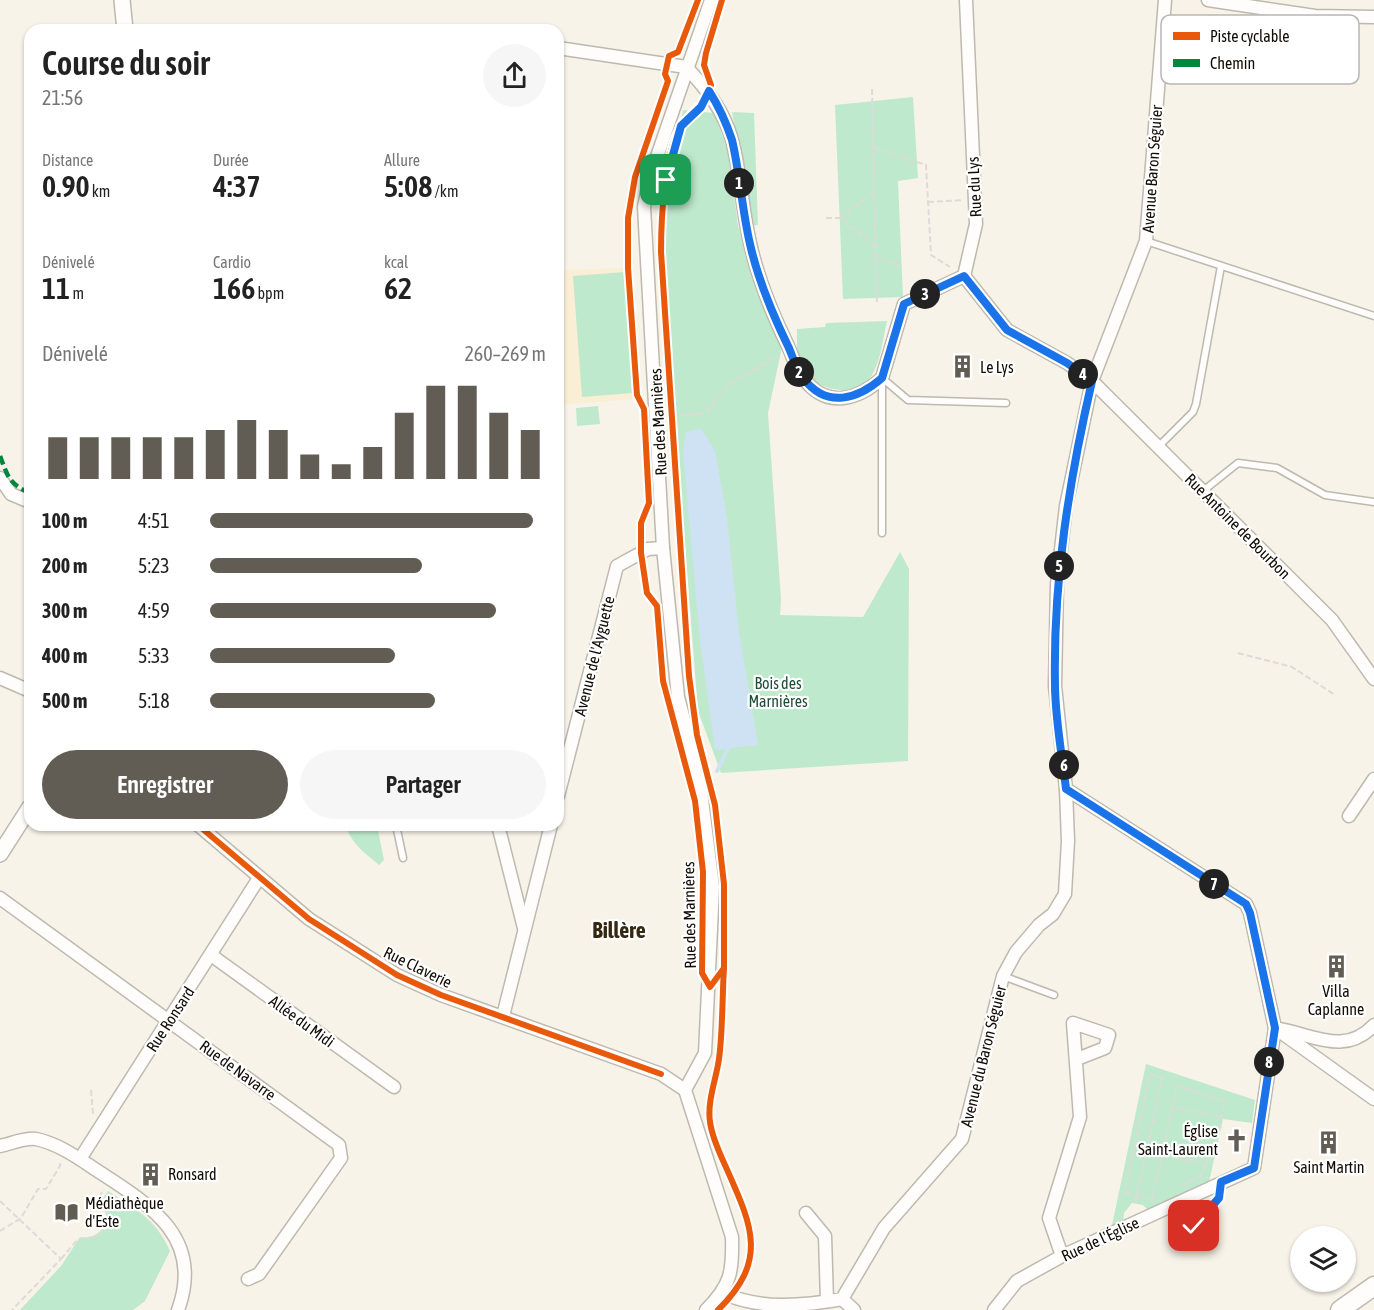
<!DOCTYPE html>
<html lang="fr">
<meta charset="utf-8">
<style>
body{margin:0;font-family:"Asap Condensed",sans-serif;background:#f6f6f6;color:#222;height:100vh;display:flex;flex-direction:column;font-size:22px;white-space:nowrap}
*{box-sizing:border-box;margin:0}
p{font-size:20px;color:#767676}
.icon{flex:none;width:33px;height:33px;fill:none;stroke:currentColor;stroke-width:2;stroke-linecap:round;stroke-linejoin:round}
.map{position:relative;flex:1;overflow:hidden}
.panel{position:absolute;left:24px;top:24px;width:540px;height:807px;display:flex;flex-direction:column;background:#fff;border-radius:18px;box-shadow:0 2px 4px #0004}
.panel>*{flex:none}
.tools{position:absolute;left:1290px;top:1226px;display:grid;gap:12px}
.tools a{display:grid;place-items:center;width:66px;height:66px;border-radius:50%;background:#fff;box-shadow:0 2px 4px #0004;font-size:30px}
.pin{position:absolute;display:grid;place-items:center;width:51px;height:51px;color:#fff;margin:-26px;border-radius:12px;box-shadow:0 3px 9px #0006}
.km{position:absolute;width:30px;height:30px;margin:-15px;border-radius:50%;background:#222;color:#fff;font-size:16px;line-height:30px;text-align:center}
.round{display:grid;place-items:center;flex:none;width:63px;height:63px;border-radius:32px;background:#f6f6f6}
.summary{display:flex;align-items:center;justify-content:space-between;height:102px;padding:0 18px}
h1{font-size:33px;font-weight:600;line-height:45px}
.metrics{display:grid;grid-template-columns:repeat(3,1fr);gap:9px;height:102px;padding:6px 18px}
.metrics div{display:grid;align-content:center}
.metrics b{font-size:30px;font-weight:600}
.metrics small{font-size:16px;font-weight:400}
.metrics p{font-size:16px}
.chart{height:168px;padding:12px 18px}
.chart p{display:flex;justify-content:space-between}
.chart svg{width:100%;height:108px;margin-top:6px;stroke:#625d54;stroke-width:6}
.button{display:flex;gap:12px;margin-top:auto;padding:12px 18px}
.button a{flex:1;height:69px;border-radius:36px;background:#625d54;color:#fff;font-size:24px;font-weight:600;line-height:69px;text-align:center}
.button a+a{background:#f6f6f6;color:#222}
ul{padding:0 18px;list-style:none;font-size:20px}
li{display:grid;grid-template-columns:96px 72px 1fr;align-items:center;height:45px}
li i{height:15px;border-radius:8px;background:#625d54}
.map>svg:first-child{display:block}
.built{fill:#faeed5}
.green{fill:#bfe9cc}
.water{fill:#cee2f3}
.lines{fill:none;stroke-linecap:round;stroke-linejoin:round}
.stream{stroke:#cee2f3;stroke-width:4}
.service-casing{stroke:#beb9af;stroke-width:9}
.minor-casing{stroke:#beb9af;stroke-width:15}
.tertiary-casing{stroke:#beb9af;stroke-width:18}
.secondary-casing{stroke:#beb9af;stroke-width:21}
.path{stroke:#dddbd8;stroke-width:2;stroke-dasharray:6 3;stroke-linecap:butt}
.service{stroke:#fefdfc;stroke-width:6}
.minor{stroke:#fefdfc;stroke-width:12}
.tertiary{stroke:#fefdfc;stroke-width:15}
.secondary{stroke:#fefdfc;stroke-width:18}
.quiet{stroke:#00873e;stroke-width:4.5;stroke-dasharray:9 4.5;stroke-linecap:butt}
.cycleway-casing{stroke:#fff;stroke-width:10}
.cycleway{stroke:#e8590c;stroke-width:6}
.route-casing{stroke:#fff;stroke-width:12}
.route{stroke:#1a73e8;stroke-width:8}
.labels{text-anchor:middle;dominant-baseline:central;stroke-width:4.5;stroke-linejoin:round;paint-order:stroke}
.street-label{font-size:16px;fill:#110c04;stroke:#fff}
.poi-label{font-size:16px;fill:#110c04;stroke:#fff;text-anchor:start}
.park-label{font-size:16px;fill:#204d36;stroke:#fff}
.district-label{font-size:22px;font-weight:bold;fill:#352a11;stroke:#fff}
.key{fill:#fff;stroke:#b8b6b4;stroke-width:1.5}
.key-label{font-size:16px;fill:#110c04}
</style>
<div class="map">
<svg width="1374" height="1310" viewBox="0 0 1374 1310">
<rect width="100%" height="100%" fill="#f8f3e9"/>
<path class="built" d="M 626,268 L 636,399 L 558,405 L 558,270 Z"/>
<g class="green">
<path d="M 913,97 L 918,178 L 898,181 L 903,297 L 843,299 L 835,105 Z"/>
<path d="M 683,110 L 714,113 L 716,117 L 728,152 L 738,225 L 747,262 L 757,293 L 782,347 L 768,413 L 781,599 L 780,615 L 863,617 L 900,552 L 909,569 L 908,761 L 721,773 L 698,711 L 662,252 L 664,204 Z"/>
<path d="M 732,112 L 754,113 L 758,225 L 754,225 Z"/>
<path d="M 625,272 L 633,393 L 582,397 L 573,276 Z"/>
<path d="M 887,321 C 883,338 881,360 872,375 C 855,401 813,390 801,366 C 796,354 797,341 797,329 L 825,327 L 826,323 Z"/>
<path d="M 598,406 L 600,424 L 577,426 L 576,408 Z"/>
<path d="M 346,825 L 377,825 L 384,860 L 379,865 C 364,852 351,844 346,825 Z"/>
<path d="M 1146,1064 L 1255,1100 L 1252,1123 L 1223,1119 L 1209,1182 L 1148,1210 L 1143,1205 L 1132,1203 L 1124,1213 L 1123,1224 L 1111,1230 Z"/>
<path d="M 108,1191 C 135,1208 157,1220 170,1251 L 145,1301 L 133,1310 L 20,1310 L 61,1266 L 80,1237 C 96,1239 106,1230 106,1214 L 100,1202 Z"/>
</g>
<path class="water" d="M 701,428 L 715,451 L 727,518 L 739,632 L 758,745 L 715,750 L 700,640 L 683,453 L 686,432 Z"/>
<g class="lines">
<path class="stream" d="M 717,771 L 730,744"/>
<defs>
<g id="service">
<path d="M 1146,241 L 1374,316"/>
<path d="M 1158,447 L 1193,412 L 1196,404 L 1221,266"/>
<path d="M 1203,491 L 1238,463 L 1277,468 L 1325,495 L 1374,502"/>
<path d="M 882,533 L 882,378 L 908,400 L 1006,403"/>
<path d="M 396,825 L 403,858"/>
<path d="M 1003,976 L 1054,995"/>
</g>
<g id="minor">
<path d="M 1208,0 L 1315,16 L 1374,17"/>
<path d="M 558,48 L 686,67"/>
<path d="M 686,67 C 706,88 724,111 732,140 C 741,174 742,209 750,243 C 758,280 772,313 788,346 C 793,357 796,369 804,379 C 827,409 858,400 882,378 L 904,304 L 964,276"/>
<path d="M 964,276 L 1007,330 L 1067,363 L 1092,381 L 1332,620 L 1374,679"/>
<path d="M 964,276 L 976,224 L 966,0"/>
<path d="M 0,478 L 11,494 L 30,502"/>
<path d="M 0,678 L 30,691"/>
<path d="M 1066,789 L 1246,904 L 1250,913 L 1275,1028 L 1374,1099"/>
<path d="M 558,796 L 617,566 L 648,549 L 663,548"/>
<path d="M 1349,816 L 1374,779"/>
<path d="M 198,825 L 309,919 L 397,975 L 441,995 L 661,1074 L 685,1090 L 732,1237 C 733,1272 731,1285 706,1310"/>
<path d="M 498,825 L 524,928"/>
<path d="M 0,898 L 339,1145 L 341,1158 L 259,1274 L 248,1279"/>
<path d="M 211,955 L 394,1087"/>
<path d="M 503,1016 L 551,825"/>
<path d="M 1279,1029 C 1314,1035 1345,1056 1374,1025"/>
<path d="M 685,1090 L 705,1053 L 713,887 L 699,776 L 678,697 L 663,548 L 644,207 L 650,177 L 711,0"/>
<path d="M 0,1146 C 10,1144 26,1137 36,1139 C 60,1144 81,1160 101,1173 C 152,1206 204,1239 178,1310"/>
<path d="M 80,1159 L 259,878"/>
<path d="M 806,1213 L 825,1236 L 827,1301"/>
<path d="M 1062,1256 L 1049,1218 L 1080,1117 L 1073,1023 L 1109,1035 L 1105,1048 L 1077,1059"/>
<path d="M 723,1293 C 760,1310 803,1306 842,1299 L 884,1228 L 962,1139 L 1003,976 L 1016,952 L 1039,925 L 1053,914 L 1065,894 L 1068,841 L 1066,789 L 1055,686 L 1057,584 L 1066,506 L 1092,381 L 1146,241 L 1165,0"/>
<path d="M 842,1299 L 854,1310"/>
<path d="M 994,1310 L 1017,1281 L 1062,1256 L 1254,1168 L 1275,1028"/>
</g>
<g id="tertiary">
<path d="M 122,0 L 125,30"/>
<path d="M 0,854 L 30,807"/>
</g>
<path id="secondary" d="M 1340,1310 L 1374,1286"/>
</defs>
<use href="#service" class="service-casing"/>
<use href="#minor" class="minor-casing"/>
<use href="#tertiary" class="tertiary-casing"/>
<use href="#secondary" class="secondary-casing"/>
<g class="path">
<path d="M 872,89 L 877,305"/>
<path d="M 874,148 L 926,165 L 931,255 L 950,267"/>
<path d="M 928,202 L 964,200"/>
<path d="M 826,218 L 840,218 L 876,247"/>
<path d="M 840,218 L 873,193"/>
<path d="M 876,257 L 902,267"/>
<path d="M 671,416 L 706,413 L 729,385 L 778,355"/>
<path d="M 558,636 L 567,636"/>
<path d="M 558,652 L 564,653"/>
<path d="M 1238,653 L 1292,667 L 1335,695"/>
<path d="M 91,1090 L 93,1114"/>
<path d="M 1172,1107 L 1222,1117"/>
<path d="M 1147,1149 L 1181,1158"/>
<path d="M 1182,1155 L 1188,1156 L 1186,1162 L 1181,1160 Z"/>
<path d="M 1187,1159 L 1207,1164"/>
<path d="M 0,1201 L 61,1259 L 12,1310"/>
<path d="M 1152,1201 L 1177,1086 L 1224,1101 L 1220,1130 L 1201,1176 L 1183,1185"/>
<path d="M 1135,1203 L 1137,1195 L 1162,1078 L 1150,1074 L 1125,1192 L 1151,1201"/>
<path d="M 1172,1221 L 1186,1225"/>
<path d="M 1191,1223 L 1199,1231 L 1191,1238 L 1184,1229 Z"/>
<path d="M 1194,1226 L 1217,1200"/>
<path d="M 0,1231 L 21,1218 L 38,1189 L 46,1189 L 60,1166 L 60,1162"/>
<path d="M 61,1259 L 78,1239 C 107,1240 116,1219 99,1197 L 104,1189"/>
</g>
<use href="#service" class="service"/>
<use href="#minor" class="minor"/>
<use href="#tertiary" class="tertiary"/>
<use href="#secondary" class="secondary"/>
<path class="quiet" d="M 0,456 C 8,477 9,484 30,493"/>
<defs>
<g id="cycleway">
<path d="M 698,0 L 678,52 L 669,56 L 665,74 L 668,81 L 635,177 L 628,218 L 628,268 L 637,395 L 644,409 L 649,503 L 641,523 L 641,553 L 647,593 L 657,606 L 663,681 L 695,801 L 703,872 L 702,973 L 710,987 L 724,968 L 724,884 L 715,805 L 697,735 L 689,676 L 661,252 C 661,222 664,149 682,125 C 695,108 702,107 711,85 L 704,65 L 706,53 L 722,0"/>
<path d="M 198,825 L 309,919 L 397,975 L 441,995 L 661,1074"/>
<path d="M 718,1310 C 770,1259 751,1224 725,1165 C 719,1152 712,1137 710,1122 C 707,1101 716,1080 719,1059 C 723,1029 722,998 724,968"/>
</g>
</defs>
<use href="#cycleway" class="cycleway-casing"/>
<use href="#cycleway" class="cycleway"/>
</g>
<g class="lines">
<defs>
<path id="route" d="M 666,180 L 681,126 L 701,107 L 709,91 C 718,105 727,125 732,140 C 740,174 742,210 750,244 C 758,280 772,313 788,346 C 793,357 796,369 804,379 C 827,409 858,399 882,378 L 904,304 L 964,276 L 1007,330 L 1067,363 L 1092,381 C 1069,481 1053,581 1055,684 C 1055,719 1062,754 1066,789 L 1246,904 L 1250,913 L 1275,1028 L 1254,1168 L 1221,1182 L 1219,1198 L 1194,1226"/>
</defs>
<use href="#route" class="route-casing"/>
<use href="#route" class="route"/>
</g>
<defs>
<symbol id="building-bare" viewBox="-9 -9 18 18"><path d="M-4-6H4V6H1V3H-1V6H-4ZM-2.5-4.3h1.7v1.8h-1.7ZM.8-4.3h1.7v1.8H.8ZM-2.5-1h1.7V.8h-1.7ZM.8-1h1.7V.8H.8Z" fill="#625d54" stroke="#fff" stroke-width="2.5" paint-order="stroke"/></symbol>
<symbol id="church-bare" viewBox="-9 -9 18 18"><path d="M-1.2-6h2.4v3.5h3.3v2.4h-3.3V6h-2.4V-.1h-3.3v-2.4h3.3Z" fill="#625d54" stroke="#fff" stroke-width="2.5" paint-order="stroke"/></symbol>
<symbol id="library-bare" viewBox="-9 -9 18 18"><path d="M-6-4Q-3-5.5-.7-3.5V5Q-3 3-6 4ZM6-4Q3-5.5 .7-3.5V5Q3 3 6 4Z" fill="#625d54" stroke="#fff" stroke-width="2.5" paint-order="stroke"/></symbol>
</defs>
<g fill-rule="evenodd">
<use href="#building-bare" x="946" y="350" width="33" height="33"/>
<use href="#building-bare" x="1320" y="950" width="33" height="33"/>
<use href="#church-bare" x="1220" y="1124" width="33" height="33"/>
<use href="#building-bare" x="1312" y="1126" width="33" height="33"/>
<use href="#building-bare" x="134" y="1158" width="33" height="33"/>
<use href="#library-bare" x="50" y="1196" width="33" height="33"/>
</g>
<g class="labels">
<g class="street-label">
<text transform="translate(1152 169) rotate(-86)">Avenue Baron Séguier</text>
<text transform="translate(974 187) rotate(-93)">Rue du Lys</text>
<text transform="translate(658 422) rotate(-93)">Rue des Marnières</text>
<text transform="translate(1238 526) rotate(45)">Rue Antoine de Bourbon</text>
<text transform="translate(594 656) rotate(-76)">Avenue de l'Ayguette</text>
<text transform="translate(689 915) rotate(-91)">Rue des Marnières</text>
<text transform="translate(418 967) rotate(26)">Rue Claverie</text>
<text transform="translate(170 1019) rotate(-57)">Rue Ronsard</text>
<text transform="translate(302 1021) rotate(36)">Allée du Midi</text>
<text transform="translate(983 1056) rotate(-76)">Avenue du Baron Séguier</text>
<text transform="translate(238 1070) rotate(36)">Rue de Navarre</text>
<text transform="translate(1100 1239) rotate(-25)">Rue de l'Église</text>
</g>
<g class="poi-label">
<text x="980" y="367">Le Lys</text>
<text x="1336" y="991" text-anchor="middle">Villa<tspan x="1336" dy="18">Caplanne</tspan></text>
<text x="1218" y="1131" text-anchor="end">Église<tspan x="1218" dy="18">Saint-Laurent</tspan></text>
<text x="1329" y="1167" text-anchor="middle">Saint Martin</text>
<text x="168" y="1174">Ronsard</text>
<text x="85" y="1203">Médiathèque<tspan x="85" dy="18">d'Este</tspan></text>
</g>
<g class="park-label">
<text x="778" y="683">Bois des<tspan x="778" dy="18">Marnières</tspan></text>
</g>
<g class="district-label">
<text x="619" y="930">Billère</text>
</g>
</g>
<rect x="1161" y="15" width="198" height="69" rx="9" class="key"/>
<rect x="1173" y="32" width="27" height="8" fill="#e8590c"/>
<rect x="1173" y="59" width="27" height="8" fill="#00873e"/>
<g class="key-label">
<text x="1210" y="42">Piste cyclable</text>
<text x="1210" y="69">Chemin</text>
</g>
</svg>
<div class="tools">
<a><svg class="icon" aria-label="layers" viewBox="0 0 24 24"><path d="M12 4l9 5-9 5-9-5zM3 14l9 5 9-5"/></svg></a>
</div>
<div class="pin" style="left:666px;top:180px;background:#1e9e55"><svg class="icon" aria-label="arrive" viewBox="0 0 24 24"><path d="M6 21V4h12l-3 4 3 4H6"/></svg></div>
<div class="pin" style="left:1194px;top:1226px;background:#d93025"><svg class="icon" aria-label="check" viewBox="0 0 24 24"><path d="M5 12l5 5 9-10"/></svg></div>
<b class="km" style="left:739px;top:183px">1</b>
<b class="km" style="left:799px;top:372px">2</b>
<b class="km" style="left:925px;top:294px">3</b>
<b class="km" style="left:1083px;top:374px">4</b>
<b class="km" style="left:1059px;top:566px">5</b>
<b class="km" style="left:1064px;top:765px">6</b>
<b class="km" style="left:1214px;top:884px">7</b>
<b class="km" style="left:1269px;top:1062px">8</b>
<section class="panel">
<div class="summary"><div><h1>Course du soir</h1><p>21:56</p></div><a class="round"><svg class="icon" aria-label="share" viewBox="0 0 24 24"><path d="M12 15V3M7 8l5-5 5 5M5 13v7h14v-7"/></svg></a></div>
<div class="metrics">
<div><p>Distance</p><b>0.90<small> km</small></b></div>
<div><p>Durée</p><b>4:37</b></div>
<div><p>Allure</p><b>5:08<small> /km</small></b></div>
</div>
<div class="metrics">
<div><p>Dénivelé</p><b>11<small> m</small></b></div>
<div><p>Cardio</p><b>166<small> bpm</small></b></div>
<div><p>kcal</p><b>62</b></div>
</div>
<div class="chart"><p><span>Dénivelé</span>260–269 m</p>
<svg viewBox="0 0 160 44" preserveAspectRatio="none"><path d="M5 44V27M15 44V27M25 44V27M35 44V27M45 44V27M55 44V24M65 44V20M75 44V24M85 44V34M95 44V38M105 44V31M115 44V17M125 44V6M135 44V6M145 44V17M155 44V24"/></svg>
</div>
<ul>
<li><b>100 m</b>4:51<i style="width:96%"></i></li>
<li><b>200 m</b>5:23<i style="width:63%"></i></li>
<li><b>300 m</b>4:59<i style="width:85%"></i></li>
<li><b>400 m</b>5:33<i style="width:55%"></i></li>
<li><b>500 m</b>5:18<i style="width:67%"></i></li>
</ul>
<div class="button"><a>Enregistrer</a><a>Partager</a></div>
</section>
</div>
